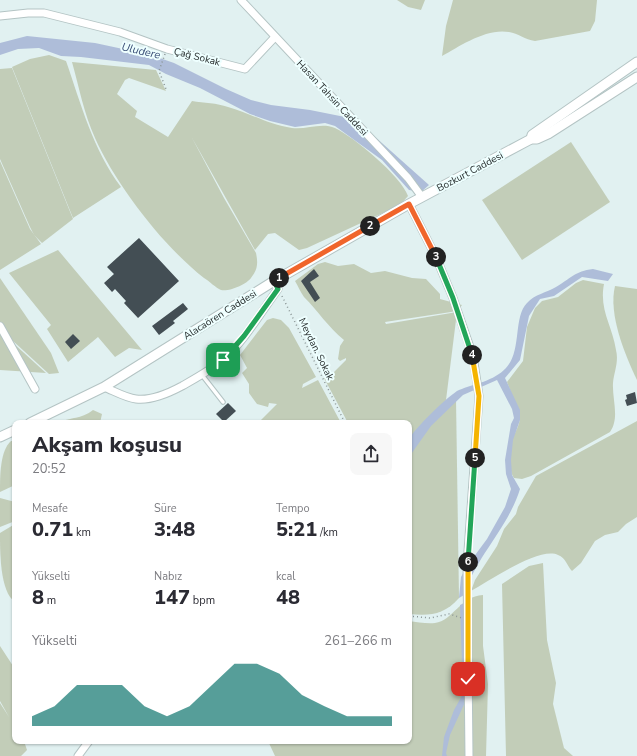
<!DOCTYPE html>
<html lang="tr">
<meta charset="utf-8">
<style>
body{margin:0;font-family:"Nunito Sans",sans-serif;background:#f7f7f7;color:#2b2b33;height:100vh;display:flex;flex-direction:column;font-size:15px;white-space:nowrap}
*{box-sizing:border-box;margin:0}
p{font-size:13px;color:#7c7c81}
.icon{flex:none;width:22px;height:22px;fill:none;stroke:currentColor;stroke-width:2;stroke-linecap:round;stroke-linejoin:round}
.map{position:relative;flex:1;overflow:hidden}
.sheet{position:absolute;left:12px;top:420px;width:400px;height:324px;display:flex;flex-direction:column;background:#fff;border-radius:8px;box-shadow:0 1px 3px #0004}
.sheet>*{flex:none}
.pin{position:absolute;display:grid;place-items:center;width:34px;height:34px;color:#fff;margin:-17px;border-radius:8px;box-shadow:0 2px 6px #0006}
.km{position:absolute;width:20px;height:20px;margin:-10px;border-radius:50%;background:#222;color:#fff;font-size:11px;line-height:20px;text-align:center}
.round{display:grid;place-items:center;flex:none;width:42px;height:42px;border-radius:8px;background:#f7f7f7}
.head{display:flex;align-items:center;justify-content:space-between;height:68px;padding:0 20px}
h1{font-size:22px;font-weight:800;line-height:30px}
.stats{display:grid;grid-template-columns:repeat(3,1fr);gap:6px;height:68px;padding:4px 20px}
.stats div{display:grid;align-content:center}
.stats b{font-size:20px;font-weight:800}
.stats small{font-size:11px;font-weight:400}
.stats p{font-size:11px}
.chart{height:112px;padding:8px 20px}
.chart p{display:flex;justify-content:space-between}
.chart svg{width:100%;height:72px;margin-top:4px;fill:#0f766e;opacity:.7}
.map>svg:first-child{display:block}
.green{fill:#c2cdb8}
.water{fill:#aebdd9}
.building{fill:#434e54}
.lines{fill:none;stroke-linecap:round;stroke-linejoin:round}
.service-casing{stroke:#b4c4c4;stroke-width:5.5}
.minor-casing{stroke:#b4c4c4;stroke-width:9}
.tertiary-casing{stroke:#b4c4c4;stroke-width:11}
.path{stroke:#8c9797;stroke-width:1.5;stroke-dasharray:1 3;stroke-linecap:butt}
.service{stroke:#fff;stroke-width:3.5}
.minor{stroke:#fff;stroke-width:7}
.tertiary{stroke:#fff;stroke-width:9}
.split-1-casing{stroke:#fff;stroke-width:8}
.split-2-casing{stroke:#fff;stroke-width:8}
.split-3-casing{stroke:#fff;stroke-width:8}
.split-4-casing{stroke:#fff;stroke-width:8}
.split-5-casing{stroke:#fff;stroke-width:8}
.split-6-casing{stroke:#fff;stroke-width:8}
.split-7-casing{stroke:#fff;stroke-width:8}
.split-1{stroke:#22a559;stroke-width:5}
.split-2{stroke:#f0652b;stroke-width:5}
.split-3{stroke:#f0652b;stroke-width:5}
.split-4{stroke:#22a559;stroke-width:5}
.split-5{stroke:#f5b400;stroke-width:5}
.split-6{stroke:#22a559;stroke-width:5}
.split-7{stroke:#f5b400;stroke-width:5}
.labels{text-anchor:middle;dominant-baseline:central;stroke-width:4;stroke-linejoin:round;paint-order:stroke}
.street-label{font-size:10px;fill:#1f2525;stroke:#eff}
.water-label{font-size:11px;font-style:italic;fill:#384d76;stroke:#eff}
</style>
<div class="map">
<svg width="637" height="756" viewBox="0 0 637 756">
<rect width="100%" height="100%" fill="#e1f1f1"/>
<g class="green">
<path d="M 397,0 L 425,0 L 421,10 L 408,7 Z"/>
<path d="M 453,0 L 597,0 L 595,21 L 590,31 L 535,41 C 525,40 518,33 509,32 C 486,28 460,46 442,56 L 446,26 Z"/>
<path d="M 49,55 L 66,61 C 81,104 93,150 121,187 L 73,218 L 12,67 L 30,59 Z"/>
<path d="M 72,62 L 156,70 L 166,91 L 129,78 L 125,80 L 117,94 L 137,111 L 135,117 L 168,137 L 192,101 C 204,103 217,103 228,107 C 250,113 269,125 292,128 C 306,130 321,122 335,128 C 354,137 401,176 408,196 L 400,205 L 307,248 L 299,250 L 275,233 L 268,234 L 255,250 L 191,136 L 224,198 L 256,253 C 258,263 258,269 251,278 C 247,284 229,292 221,290 C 216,288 209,281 204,278 C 163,246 116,185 95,138 C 84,114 79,87 72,62 Z"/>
<path d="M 12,68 L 73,219 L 42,243 L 34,235 L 30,227 L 0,159 L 0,69 Z"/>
<path d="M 571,142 L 610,202 L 522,260 L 482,200 Z"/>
<path d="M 0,161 L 30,229 L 41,244 L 0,270 Z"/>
<path d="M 58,250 L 142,350 L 129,348 L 115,357 L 98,337 L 68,362 L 47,329 L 51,325 L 9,273 Z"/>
<path d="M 325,262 L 338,266 L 354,264 L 371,273 L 385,271 L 412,278 L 426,279 L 440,294 L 440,299 L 462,305 L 458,310 L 451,312 L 385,322 L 386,324 L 457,312 L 446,400 L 409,447 L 409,423 L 348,423 L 324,378 L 332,374 L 346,360 L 346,358 L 340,361 L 338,359 L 340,346 L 344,340 C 328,327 318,311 304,297 C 301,293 298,286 295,281 L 318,264 Z"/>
<path d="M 0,278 L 51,353 L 59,373 L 49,374 L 0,329 Z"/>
<path d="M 583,280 L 604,284 C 599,310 612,325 616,350 C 619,362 614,372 613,383 C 612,399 620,418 610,432 L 531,476 L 522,479 L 514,478 C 508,470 510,450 512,440 C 515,432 520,425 520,416 L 507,382 L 523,361 L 527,327 L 535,308 L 542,301 L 558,297 L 576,283 Z"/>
<path d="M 615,286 L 637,289 L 637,380 C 625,355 608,314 615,286 Z"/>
<path d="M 273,318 L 281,320 L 289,328 L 316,377 L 303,384 L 302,388 L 318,380 L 341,423 L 258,423 L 277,404 L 269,403 L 268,407 L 257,404 L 249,393 L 249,384 L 242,373 L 247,368 L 240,355 L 267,320 Z"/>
<path d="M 0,331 L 46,373 L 0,370 Z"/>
<path d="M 456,399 L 459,598 C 444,615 430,616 409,614 L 409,452 L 421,433 Z"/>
<path d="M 93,410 L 102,414 L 100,423 L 59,423 C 72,416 80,420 93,410 Z"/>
<path d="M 637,421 L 637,517 L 626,524 L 618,532 L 605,535 L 595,541 L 581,563 L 572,571 C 567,566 566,558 558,555 C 540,546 489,581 471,591 L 475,580 L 497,546 L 504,529 L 516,514 L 518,507 L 536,476 Z"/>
<path d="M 11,441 L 15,441 L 15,485 L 0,492 C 0,475 0,451 11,441 Z"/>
<path d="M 0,498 L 15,502 L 15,521 L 0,527 Z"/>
<path d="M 15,524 L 15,602 C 0,592 0,553 0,533 Z"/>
<path d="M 543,563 L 547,640 L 556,683 L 553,704 L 564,748 L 573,756 L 506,756 L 502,584 L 529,566 Z"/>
<path d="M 483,595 L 483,646 L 488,684 L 486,756 L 275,756 L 268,741 L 409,741 L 409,621 C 417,622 427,624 435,623 C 453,621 460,596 483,595 Z"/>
<path d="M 0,646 L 15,669 L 15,741 L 24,741 L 27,750 L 21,756 L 0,756 L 0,703 L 9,717 L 0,701 Z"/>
</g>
<g class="water">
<path d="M 27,36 L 95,43 L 151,55 L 174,63 L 226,89 L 251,100 L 271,105 L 310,110 L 350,118 L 364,127 L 429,185 L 421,192 L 409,190 L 382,160 L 335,126 L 325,123 L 295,127 L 270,121 L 250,114 L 200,88 L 166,74 L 149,65 L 81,57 L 61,56 L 39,48 L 18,49 L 0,55 L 0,43 Z"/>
<path d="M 593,269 L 613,274 L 608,281 L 582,277 L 554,296 L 540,299 L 529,316 L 520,360 L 505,378 L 520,410 L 520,420 L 513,440 L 511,460 L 512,475 L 520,489 C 508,528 476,556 464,595 L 459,598 L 461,577 L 467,566 L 487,539 L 505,507 L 511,489 L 506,474 L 505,460 L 511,424 L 514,418 L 512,409 L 497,380 L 463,395 L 431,426 L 409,457 C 409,451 408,443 410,438 C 413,430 450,394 459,390 C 474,384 494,381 506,368 C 522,351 513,317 527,303 C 535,294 546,293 556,287 C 570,279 575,271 593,269 Z"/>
<path d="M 465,603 L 467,698 L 450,735 L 446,753 L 447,756 L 442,756 L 444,737 L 454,710 L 463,694 L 460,605 Z"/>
</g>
<g class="building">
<path d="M 139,238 L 179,281 L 138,318 L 124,303 L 126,301 L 115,289 L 112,292 L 104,283 L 114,274 L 107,267 Z"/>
<path d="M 314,269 L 319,276 L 310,282 L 320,298 L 315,302 L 301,281 Z"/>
<path d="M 183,303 L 188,309 L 173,321 L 175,323 L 159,335 L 152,326 Z"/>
<path d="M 73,334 L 80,341 L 71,349 L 65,342 Z"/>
<path d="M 635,392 L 637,403 L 627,406 L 625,400 L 627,399 L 626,395 Z"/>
<path d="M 228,403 L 236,411 L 224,422 L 216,414 Z"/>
</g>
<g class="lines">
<defs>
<path id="service" d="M 202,375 L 223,402"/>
<g id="minor">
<path d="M 241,0 L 408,178 L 422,197"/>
<path d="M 0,16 L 28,13 L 44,13 L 120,32 L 167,49 L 245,69 L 275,37"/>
<path d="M 409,204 L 436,257 L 453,298 L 473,356 L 479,396 L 467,565 L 469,756"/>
<path d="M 0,326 L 35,389"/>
<path d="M 104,387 C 114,391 126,398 136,399 C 152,401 169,393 182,386 C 196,378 211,370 224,359 C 245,340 261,312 278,289"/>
<path d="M 78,756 L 89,741"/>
</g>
<g id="tertiary">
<path d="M 531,139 L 532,135 L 637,62"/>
<path d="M 30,423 L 104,387 L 274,281 L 409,204 L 531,139 L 537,139 L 548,134 L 637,77"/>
<path d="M 0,437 L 15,430"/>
</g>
</defs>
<use href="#service" class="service-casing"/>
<use href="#minor" class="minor-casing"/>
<use href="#tertiary" class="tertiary-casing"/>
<g class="path">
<path d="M 165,54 L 159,71 L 166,89"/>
<path d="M 282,296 L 345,423"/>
<path d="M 409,616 L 430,618 L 449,614 L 462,618"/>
</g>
<use href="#service" class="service"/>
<use href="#minor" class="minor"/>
<use href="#tertiary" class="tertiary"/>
</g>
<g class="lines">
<defs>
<path id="split-1" d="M 223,360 L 244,336 L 278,289 L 274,281 L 279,278"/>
<path id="split-2" d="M 279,278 L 370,226"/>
<path id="split-3" d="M 370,226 L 409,204 L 436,257"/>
<path id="split-4" d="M 436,257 L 453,298 L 472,355"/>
<path id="split-5" d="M 472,355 L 479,396 L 475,458"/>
<path id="split-6" d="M 468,562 L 475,458"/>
<path id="split-7" d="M 468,562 L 468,679"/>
</defs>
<use href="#split-1" class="split-1-casing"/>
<use href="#split-2" class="split-2-casing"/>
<use href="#split-3" class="split-3-casing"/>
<use href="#split-4" class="split-4-casing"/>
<use href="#split-5" class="split-5-casing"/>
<use href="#split-6" class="split-6-casing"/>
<use href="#split-7" class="split-7-casing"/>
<use href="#split-1" class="split-1"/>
<use href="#split-2" class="split-2"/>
<use href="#split-3" class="split-3"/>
<use href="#split-4" class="split-4"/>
<use href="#split-5" class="split-5"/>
<use href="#split-6" class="split-6"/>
<use href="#split-7" class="split-7"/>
</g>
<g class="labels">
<g class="street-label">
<text transform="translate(197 57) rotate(14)">Çağ Sokak</text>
<text transform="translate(332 98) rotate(47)">Hasan Tahsin Caddesi</text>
<text transform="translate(470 172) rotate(-28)">Bozkurt Caddesi</text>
<text transform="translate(220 315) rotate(-32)">Alacaören Caddesi</text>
<text transform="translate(316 349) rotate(64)">Meydan. Sokak</text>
</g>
<g class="water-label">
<text transform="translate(141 51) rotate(13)">Uludere</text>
</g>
</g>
</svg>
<div class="pin" style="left:223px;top:360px;background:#1e9e55"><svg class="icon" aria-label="arrive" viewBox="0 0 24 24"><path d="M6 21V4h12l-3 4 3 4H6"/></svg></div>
<div class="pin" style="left:468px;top:679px;background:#d93025"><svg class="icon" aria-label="check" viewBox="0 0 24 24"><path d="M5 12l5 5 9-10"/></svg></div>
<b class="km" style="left:279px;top:278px">1</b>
<b class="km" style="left:370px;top:226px">2</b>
<b class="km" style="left:436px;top:257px">3</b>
<b class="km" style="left:472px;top:355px">4</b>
<b class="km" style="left:475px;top:458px">5</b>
<b class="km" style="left:468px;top:562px">6</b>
<section class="sheet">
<div class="head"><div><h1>Akşam koşusu</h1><p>20:52</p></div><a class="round"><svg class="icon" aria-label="share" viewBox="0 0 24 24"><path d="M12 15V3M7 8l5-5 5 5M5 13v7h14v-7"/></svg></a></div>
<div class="stats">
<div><p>Mesafe</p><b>0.71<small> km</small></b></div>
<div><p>Süre</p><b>3:48</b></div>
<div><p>Tempo</p><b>5:21<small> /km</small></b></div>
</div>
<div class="stats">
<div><p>Yükselti</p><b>8<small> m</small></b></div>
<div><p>Nabız</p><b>147<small> bpm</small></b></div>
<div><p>kcal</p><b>48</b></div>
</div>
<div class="chart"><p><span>Yükselti</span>261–266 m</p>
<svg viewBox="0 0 160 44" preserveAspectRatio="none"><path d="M0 44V38L10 32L20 19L30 19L40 19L50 32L60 38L70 32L80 19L90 6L100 6L110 12L120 25L130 32L140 38L150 38L160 38V44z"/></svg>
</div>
</section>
</div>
